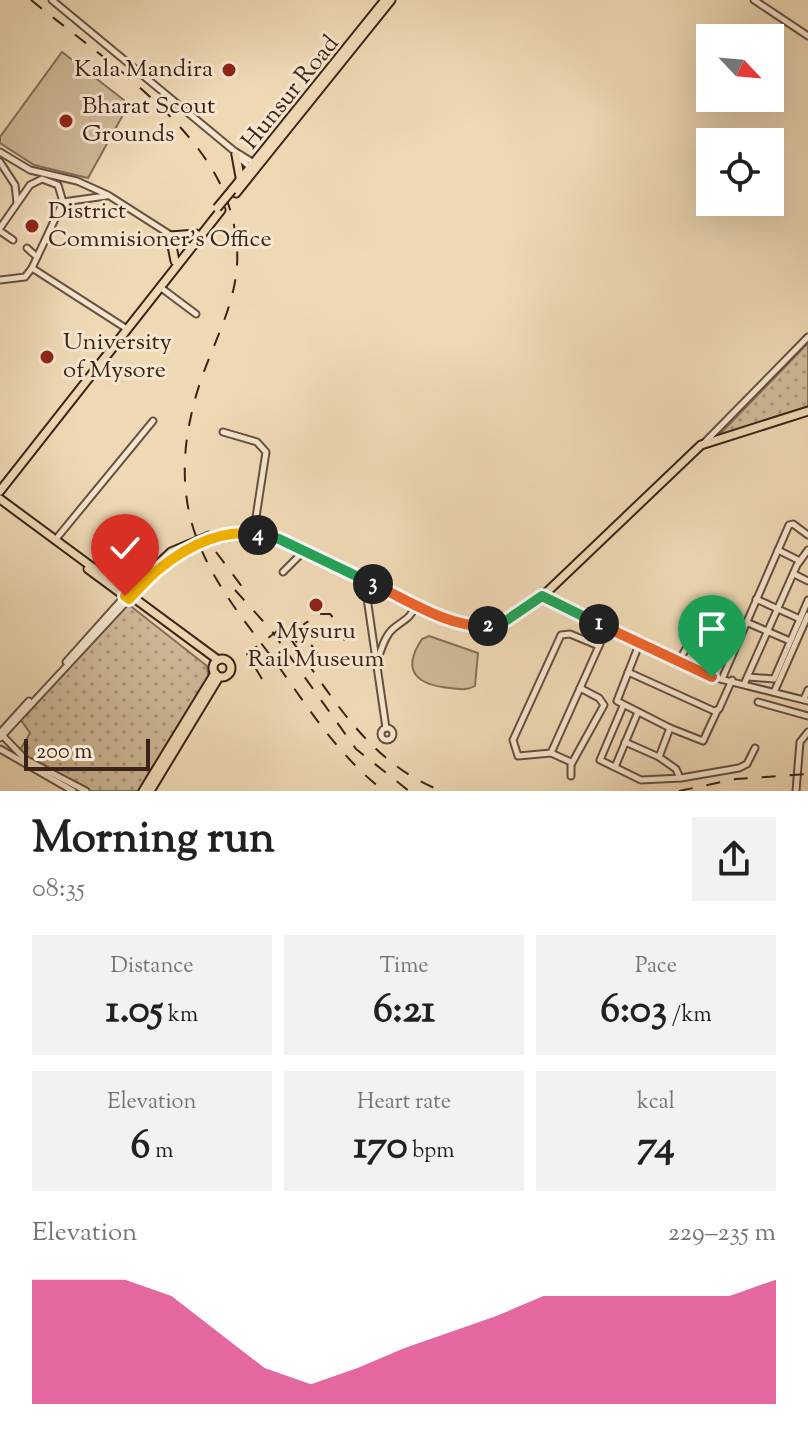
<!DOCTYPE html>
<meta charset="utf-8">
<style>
body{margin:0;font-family:"Sorts Mill Goudy",serif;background:#f2f2f2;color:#202124;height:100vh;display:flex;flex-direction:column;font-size:30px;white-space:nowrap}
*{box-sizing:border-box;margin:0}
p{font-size:26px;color:#757577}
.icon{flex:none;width:44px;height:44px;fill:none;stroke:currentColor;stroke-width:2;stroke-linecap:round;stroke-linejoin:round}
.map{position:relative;height:791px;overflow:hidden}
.panel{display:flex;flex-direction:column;background:#fff;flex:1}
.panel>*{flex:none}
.needle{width:52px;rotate:116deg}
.buttons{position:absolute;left:696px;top:24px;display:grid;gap:16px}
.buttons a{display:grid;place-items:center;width:88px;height:88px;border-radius:0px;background:#fff;box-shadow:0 8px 32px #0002;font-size:40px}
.scale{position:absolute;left:24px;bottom:20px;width:126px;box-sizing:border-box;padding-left:8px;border:4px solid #3a2318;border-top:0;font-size:22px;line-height:28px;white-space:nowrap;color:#3a2318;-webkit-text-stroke:6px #f5e6cf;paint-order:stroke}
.pin{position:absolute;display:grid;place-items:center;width:68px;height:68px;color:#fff;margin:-82px -34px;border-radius:50% 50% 50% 0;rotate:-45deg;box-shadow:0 0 8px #0007}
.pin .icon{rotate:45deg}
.km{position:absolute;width:40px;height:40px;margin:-20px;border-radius:50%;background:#222;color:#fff;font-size:22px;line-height:40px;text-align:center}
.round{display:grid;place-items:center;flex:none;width:84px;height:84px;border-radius:0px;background:#f2f2f2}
.head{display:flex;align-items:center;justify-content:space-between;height:136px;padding:0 32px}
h1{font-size:44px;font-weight:700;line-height:60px}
.figures{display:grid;grid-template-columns:repeat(3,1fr);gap:12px;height:136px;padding:8px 32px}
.figures div{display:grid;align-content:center;border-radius:0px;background:#f2f2f2;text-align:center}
.figures b{font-size:40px;font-weight:700}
.figures small{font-size:22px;font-weight:400}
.figures p{font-size:22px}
.chart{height:224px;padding:16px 32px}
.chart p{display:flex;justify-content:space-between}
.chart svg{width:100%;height:144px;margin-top:8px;fill:#db2777;opacity:.7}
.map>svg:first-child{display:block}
.grass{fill:#d0ba9a;stroke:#856e59;stroke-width:2}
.park{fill:url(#park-dots);stroke:#856e59;stroke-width:2}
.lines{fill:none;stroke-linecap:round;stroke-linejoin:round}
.minor-casing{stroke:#67503f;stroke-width:9}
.major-casing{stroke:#3a2318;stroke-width:11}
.minor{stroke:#f5e6cf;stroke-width:5}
.major{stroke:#efd9b5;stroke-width:7}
.rail{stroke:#3a2318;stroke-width:2;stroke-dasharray:14 14;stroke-linecap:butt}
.major-bridge-casing{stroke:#3a2318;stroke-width:11;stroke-linecap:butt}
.major-bridge{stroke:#efd9b5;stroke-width:7}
.split-1-casing{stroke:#fff;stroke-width:16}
.split-2-casing{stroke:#fff;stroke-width:16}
.split-3-casing{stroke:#fff;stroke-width:16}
.split-4-casing{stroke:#fff;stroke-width:16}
.split-5-casing{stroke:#fff;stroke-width:16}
.split-6-casing{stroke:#fff;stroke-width:16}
.split-1{stroke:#f0652b;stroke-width:10}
.split-2{stroke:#22a559;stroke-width:10}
.split-3{stroke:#f0652b;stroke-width:10}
.split-4{stroke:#22a559;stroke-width:10}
.split-5{stroke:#f5b400;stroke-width:10}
.split-6{stroke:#f5b400;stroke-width:10}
.poi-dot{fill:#8f2418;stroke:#f5e6cf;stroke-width:3}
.labels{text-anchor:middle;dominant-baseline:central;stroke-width:6;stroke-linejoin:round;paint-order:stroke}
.poi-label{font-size:24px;fill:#3a2318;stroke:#f5e6cf;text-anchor:start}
.street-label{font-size:24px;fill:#3a2318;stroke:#f5e6cf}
</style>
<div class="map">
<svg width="808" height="791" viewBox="0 0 808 791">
<defs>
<pattern id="park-dots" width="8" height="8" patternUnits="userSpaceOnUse" patternTransform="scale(2)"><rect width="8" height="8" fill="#d0ba9a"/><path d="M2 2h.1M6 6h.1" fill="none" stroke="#aa977d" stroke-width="1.8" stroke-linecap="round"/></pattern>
</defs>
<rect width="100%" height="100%" fill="#efd9b5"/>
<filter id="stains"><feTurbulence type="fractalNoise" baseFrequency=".0025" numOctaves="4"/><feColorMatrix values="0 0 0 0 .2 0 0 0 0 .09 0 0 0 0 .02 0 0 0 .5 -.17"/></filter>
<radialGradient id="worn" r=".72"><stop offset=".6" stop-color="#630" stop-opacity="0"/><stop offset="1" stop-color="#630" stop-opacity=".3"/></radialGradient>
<g class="grass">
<path d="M 62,52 L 129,104 L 88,178 L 34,165 L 0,143 L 0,137 Z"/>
<path d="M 429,636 L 478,653 L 475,686 C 466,691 459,689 450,688 C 418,685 400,672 422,639 Z"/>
</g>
<g class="park">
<path d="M 808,343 L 808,408 L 717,437 Z"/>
<path d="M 128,604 L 207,666 L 209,682 L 144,791 L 87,791 L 17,755 L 30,733 L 21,720 Z"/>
</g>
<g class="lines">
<defs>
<g id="minor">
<path d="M 52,0 L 233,150 L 257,165"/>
<path d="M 754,0 L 808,36"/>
<path d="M 0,152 L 30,170 L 77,181 L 108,195 L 191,248"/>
<path d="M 235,154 L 252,169"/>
<path d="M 0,162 L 15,185 L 17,203"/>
<path d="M 63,202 L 106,196"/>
<path d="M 0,228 L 30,185 L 42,179 L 58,185 L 63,202 L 32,268 L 25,277 L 0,280"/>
<path d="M 0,231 L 13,240"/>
<path d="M 27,248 L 37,257"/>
<path d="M 32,268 L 127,329"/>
<path d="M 160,287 L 196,314"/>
<path d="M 223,432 L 257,442 L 266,452 L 254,530"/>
<path d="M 705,442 L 808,337"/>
<path d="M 56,539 L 153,421"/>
<path d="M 778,550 L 800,561"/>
<path d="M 283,572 L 304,551"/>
<path d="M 794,574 L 808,581"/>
<path d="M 369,583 L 367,598 L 386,728"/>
<path d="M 542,596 L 712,677 L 808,701"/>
<path d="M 800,619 L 808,600"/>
<path d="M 746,622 L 790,641"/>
<path d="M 640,642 L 617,701 L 670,728 L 659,757"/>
<path d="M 378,658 C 382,648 385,635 394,628 C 405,619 410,619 416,605"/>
<path d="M 679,661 L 688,645 L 711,656 L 718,654"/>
<path d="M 66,662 L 125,596"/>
<path d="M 628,672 L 714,711 L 719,709 L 732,680"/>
<path d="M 748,677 L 774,679 L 800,619 L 756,599"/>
<path d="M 722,679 L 789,525 L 793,524 L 808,535"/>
<path d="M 745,682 L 797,565 L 808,550"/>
<path d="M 775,690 L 808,615"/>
<path d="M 804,699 L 808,690"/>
<path d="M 758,702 L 808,716"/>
<path d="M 623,706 L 600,760 L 641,780 L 681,778 L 739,768 L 747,764 L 755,748"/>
<circle cx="387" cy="734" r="6"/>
<path d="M 670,728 L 703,741 L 717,711"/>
<path d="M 0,733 L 29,701"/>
<path d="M 2,735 L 25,759 L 86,791"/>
<path d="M 0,738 L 129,599"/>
<path d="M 625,742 L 659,757 L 676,769 L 680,778"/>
<path d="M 0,749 L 73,791"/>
<path d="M 551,753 L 607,628"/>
<path d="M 572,763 L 604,705 L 599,698 L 580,688"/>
<path d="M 615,767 L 638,712"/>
<path d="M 571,776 L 571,762 L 551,753 L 518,756 L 513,740 L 561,635 L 570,634 L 599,646"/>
<path d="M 796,791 L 800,742 L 808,732"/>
</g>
<g id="major">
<path d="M 236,155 L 240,177"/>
<path d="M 232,190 L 385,0"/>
<path d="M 236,193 L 391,0"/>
<path d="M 175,261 L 170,236 L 196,234"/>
<path d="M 0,491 L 221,210"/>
<path d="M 0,499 L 218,660"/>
<path d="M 88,569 L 126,597"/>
<path d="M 125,596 L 171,552 L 209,536"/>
<path d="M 129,599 C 172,552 214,525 279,539 L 440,616 L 473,627 L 495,626 L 548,591 L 701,445 L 808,411"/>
<circle cx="222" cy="668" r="9"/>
<path d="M 143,791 L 215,673"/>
<path d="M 150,791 L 219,677"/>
</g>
</defs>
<use href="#minor" class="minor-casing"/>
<use href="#major" class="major-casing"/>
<use href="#minor" class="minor"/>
<use href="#major" class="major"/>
<g class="rail">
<path d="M 31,0 C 94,51 196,120 225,195 C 261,289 208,333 191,416 C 183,451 182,489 192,524 C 208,579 246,622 279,667 C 311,712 340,757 384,791"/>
<path d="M 216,552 L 249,596"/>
<path d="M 235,590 L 271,630 L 356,749 L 409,791"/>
<path d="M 320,614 L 330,614 L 345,631 L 342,658 L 321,659 L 305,636 L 304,624 Z"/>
<path d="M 290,638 C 333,698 370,764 442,791"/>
<path d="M 262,679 L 247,654 L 285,625 L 298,644"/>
<path d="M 679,791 L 736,779 L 808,774"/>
</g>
<defs>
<path id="major-bridge" d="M 217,208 L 232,190"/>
</defs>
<use href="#major-bridge" class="major-bridge-casing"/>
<use href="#major-bridge" class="major-bridge"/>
</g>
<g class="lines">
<defs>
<path id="split-1" d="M 599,624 L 712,677"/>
<path id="split-2" d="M 488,626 L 507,620 L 542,596 L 599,624"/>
<path id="split-3" d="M 373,584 C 408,600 449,628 488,626"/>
<path id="split-4" d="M 258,535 L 279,539 L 373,584"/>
<path id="split-5" d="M 146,581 C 173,554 218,526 258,535"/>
<path id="split-6" d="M 125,596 L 129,599 L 146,581"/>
</defs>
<use href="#split-1" class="split-1-casing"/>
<use href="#split-2" class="split-2-casing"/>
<use href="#split-3" class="split-3-casing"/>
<use href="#split-4" class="split-4-casing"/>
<use href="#split-5" class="split-5-casing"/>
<use href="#split-6" class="split-6-casing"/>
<use href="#split-1" class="split-1"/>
<use href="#split-2" class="split-2"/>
<use href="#split-3" class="split-3"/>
<use href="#split-4" class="split-4"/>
<use href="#split-5" class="split-5"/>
<use href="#split-6" class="split-6"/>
</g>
<g class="poi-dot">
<circle cx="229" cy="70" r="8"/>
<circle cx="66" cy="121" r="8"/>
<circle cx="32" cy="226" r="8"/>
<circle cx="47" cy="357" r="8"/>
<circle cx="316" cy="605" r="8"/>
</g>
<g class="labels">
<g class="poi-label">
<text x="213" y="70" text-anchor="end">Kala Mandira</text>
<text x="82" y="107">Bharat Scout<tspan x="82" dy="28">Grounds</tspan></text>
<text x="48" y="212">District<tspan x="48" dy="28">Commisioner's Office</tspan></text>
<text x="63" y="343">University<tspan x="63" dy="28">of Mysore</tspan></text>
<text x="316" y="632" text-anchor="middle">Mysuru<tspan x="316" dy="28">Rail Museum</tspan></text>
</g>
<g class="street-label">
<text transform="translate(291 93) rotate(-51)">Hunsur Road</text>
</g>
</g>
<rect width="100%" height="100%" filter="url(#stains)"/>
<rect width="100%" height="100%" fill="url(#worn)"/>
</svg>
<div class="buttons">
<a><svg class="needle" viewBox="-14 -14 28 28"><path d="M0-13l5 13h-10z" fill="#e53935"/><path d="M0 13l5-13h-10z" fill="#757577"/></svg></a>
<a><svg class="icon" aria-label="locate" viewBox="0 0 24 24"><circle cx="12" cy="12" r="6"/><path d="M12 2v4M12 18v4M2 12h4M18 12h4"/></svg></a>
</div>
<div class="scale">200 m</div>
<div class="pin" style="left:712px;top:677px;background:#1e9e55"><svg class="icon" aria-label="arrive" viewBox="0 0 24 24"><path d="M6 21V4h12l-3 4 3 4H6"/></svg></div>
<div class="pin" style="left:125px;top:596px;background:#d93025"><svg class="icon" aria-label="check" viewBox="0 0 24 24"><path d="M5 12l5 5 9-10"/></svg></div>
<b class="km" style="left:599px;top:624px">1</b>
<b class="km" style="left:488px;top:626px">2</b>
<b class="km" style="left:373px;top:584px">3</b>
<b class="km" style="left:258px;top:535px">4</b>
</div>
<section class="panel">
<div class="head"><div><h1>Morning run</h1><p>08:35</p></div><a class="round"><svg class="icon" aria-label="share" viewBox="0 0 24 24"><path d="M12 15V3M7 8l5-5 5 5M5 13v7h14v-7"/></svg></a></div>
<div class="figures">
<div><p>Distance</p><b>1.05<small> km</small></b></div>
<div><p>Time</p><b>6:21</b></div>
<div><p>Pace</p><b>6:03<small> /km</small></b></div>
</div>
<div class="figures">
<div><p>Elevation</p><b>6<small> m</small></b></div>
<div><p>Heart rate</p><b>170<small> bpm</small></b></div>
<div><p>kcal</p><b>74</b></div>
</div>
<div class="chart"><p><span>Elevation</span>229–235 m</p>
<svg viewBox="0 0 160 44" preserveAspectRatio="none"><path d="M0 44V6L10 6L20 6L30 11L40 22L50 33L60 38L70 33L80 27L90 22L100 17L110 11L120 11L130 11L140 11L150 11L160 6V44z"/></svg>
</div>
</section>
